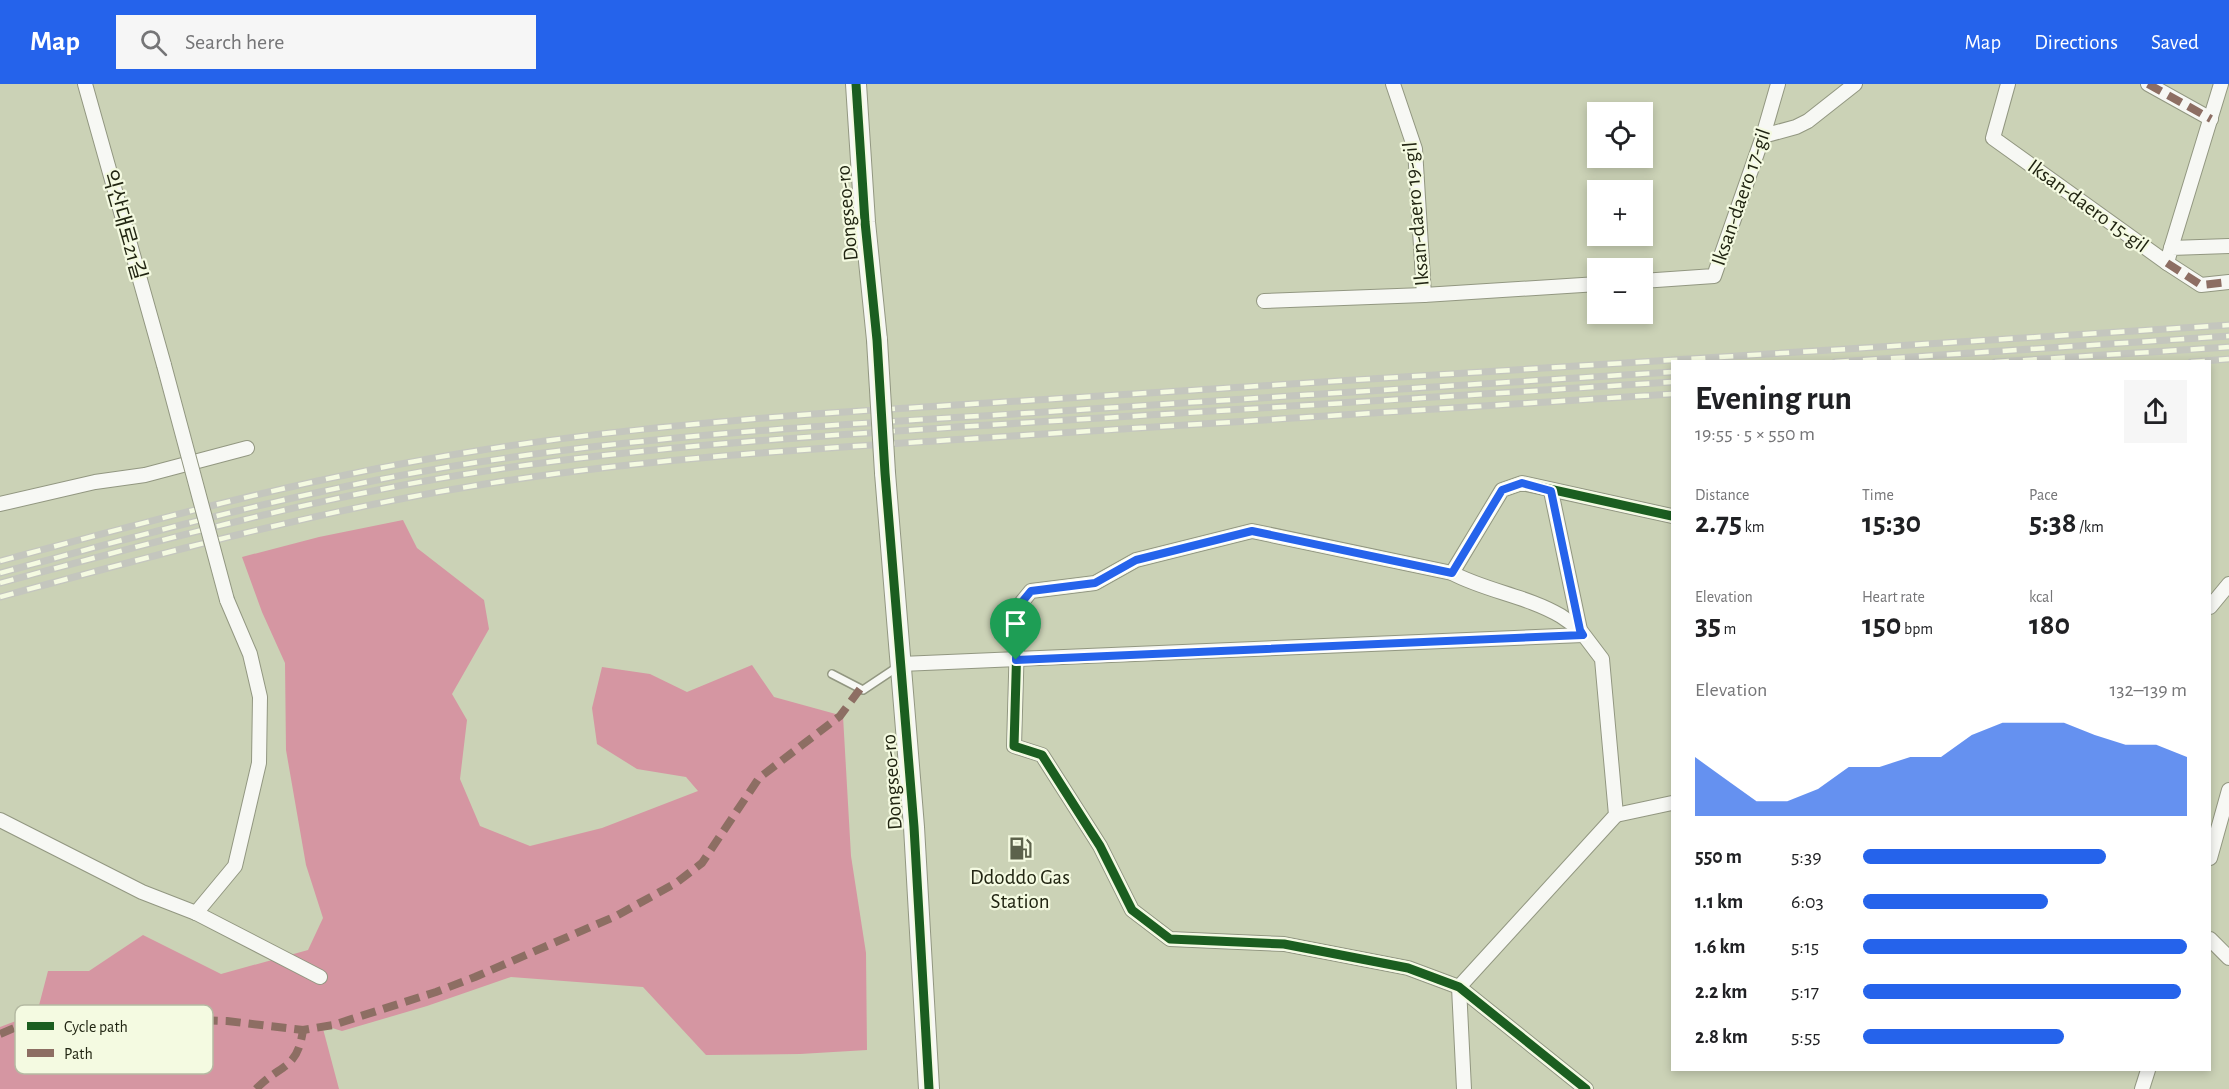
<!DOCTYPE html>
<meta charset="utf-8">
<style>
body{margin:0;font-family:"Alegreya Sans","Noto Sans KR",sans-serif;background:#f6f6f6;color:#202124;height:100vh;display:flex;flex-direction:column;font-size:22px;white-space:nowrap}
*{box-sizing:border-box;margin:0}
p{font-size:20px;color:#757577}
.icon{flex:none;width:33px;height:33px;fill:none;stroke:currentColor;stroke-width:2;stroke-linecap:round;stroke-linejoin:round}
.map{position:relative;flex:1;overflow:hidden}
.side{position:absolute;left:1671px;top:276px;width:540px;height:711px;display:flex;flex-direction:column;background:#fff;border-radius:0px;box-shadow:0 3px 9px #0003}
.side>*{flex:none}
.controls{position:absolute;left:1587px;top:18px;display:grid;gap:12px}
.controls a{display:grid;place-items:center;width:66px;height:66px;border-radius:0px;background:#fff;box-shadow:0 3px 9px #0003;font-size:30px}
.pin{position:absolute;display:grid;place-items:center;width:51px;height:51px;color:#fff;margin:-62px -26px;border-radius:50% 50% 50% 0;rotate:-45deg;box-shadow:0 0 6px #0007}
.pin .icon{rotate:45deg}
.round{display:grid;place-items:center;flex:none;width:63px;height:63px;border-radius:0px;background:#f6f6f6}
.summary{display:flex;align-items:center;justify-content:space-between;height:102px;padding:0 24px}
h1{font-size:33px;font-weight:700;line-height:45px}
.figures{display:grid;grid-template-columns:repeat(3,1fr);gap:9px;height:102px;padding:6px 24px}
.figures div{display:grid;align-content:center}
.figures b{font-size:30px;font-weight:700}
.figures small{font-size:16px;font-weight:400}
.figures p{font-size:16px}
.chart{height:168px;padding:12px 24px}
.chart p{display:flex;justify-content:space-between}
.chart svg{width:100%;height:108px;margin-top:6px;fill:#2563eb;opacity:.7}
ul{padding:0 24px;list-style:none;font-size:20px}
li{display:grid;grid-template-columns:96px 72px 1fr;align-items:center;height:45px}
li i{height:15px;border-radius:8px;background:#2563eb}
header{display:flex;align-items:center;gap:36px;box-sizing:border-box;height:84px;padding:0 30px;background:#2563eb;color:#fff}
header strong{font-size:28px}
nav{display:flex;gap:33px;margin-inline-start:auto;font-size:21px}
.search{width:420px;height:54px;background:#f6f6f6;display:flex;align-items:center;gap:15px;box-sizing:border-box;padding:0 21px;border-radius:0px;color:#757577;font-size:22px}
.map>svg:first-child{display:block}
.forest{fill:#d596a2}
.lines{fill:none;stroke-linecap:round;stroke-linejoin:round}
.lane-casing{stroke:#929781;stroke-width:10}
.street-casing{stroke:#929781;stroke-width:16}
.secondary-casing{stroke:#929781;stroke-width:22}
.lane{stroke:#f7f8f4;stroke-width:7}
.street{stroke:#f7f8f4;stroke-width:14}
.secondary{stroke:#f7f8f4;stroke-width:20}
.rail-casing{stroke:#c4c6be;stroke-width:7}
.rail{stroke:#f4fae1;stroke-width:4.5;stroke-dasharray:14;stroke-linecap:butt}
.street-bridge-casing{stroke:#929781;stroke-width:16;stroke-linecap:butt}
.secondary-bridge-casing{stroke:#929781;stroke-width:22;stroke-linecap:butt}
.street-bridge{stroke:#f7f8f4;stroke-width:14}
.secondary-bridge{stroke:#f7f8f4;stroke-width:20}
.quiet{stroke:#8d6e63;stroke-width:8;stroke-dasharray:15 8;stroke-linecap:butt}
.cycleway-casing{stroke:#f4fae1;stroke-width:13}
.cycleway{stroke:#1b5e20;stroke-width:9}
.route-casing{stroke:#fff;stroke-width:12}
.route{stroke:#2563eb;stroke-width:8}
.labels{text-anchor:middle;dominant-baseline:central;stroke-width:4.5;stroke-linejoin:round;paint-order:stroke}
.street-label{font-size:21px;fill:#212512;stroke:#f4fae1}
.poi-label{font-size:21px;fill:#212512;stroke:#f4fae1}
.key{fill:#f4fae1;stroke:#b5baa3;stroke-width:1.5}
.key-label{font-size:16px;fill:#212512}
</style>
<header>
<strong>Map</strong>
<div class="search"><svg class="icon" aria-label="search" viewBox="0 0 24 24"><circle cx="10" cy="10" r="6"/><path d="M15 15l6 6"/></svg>Search here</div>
<nav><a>Map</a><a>Directions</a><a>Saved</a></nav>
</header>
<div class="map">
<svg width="2229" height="1005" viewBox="0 0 2229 1005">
<rect width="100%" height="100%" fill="#cbd2b6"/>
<path class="forest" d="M 403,436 L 417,464 L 484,516 L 489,545 L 452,610 L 467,636 L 460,695 L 480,742 L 530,762 L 602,744 L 698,707 L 686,693 L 637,685 L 597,660 L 592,624 L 602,583 L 650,590 L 687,608 L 752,581 L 774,613 L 843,632 L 851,772 L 866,869 L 867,966 L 800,970 L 706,971 L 643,903 L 511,893 L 427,922 L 342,947 L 322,941 L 339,1005 L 0,1005 L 0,943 L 37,929 L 48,887 L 89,887 L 143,851 L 221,890 L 308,866 L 323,834 L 306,781 L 286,666 L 285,579 L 262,528 L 242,473 L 319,453 Z"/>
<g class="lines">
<defs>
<path id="lane" d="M 832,590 L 863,606 L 899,582"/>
<g id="street">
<path d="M 85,0 L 164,281"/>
<path d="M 1393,0 L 1415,65 L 1424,211"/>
<path d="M 2008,0 L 1993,54 L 2167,179 L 2171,164 L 2229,162"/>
<path d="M 2148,0 L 2211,35"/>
<path d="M 1763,52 L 1796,43 L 1808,37 L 1855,0"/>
<path d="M 2171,164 L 2221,0"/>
<path d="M 2167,179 L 2201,201 L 2229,198"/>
<path d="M 1642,197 L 1714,192 L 1763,52 L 1778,0"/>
<path d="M 1264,217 L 1424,211 L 1598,200"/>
<path d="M 0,420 L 95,398 L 145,391 L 247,364"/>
<path d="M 1452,489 C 1486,507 1527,512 1561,532 C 1567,536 1574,541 1580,546"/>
<path d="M 2210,523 L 2229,500"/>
<path d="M 901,580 L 1583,551"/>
<path d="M 1616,731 L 1672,719"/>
<path d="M 0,736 L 142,808 L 196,829 L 320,893"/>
<path d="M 2210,774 L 2229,706"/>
<path d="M 196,829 L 235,782 L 259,679 L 260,613 L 250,570 L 227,516"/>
<path d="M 2210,855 L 2229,874"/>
<path d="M 1464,1005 L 1459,903 L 1616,731 L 1602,575 L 1580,546 L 1551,407"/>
<path d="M 1586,1005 L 1459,903 L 1408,884 L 1284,860 L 1170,855 L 1132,826 L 1100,762 L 1042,671 L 1014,662 L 1018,523 L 1031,507 L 1095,499 L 1136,476 L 1252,447 L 1452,489 L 1502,406 L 1522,399 L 1672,432"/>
<path d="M 2142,1005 L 2148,986"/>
</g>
<g id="secondary">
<path d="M 856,0 L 865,138 L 877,256"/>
<path d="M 885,389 L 914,743 L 929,1005"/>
</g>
</defs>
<use href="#lane" class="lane-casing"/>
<use href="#street" class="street-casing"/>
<use href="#secondary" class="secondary-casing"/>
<use href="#lane" class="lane"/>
<use href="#street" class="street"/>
<use href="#secondary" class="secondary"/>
<defs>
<g id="rail">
<path d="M 1835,278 L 2229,252"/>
<path d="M 1995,278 L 2229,263"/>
<path d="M 2191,278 L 2229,275"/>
<path d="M 0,477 C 157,435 315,392 476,367 C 588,349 701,339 813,330 L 2229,241"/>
<path d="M 0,489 C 158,446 317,403 479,378 C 662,350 845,340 1029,329 C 1243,315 1458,301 1672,288"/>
<path d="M 0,499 C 158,457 317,413 479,388 C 659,360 839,351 1020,339 C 1238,326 1455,312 1672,298"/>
<path d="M 0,513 C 159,470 317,427 479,401 C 656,372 834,364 1012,352 C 1232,338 1452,324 1672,310"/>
</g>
</defs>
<use href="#rail" class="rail-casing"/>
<use href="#rail" class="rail"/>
<defs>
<path id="street-bridge" d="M 164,281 L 227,516"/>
<path id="secondary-bridge" d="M 877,256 L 885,389"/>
</defs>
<use href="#street-bridge" class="street-bridge-casing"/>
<use href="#secondary-bridge" class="secondary-bridge-casing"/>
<use href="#street-bridge" class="street-bridge"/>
<use href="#secondary-bridge" class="secondary-bridge"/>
<g class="quiet">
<path d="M 2148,0 L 2211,35"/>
<path d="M 2167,179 L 2201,201 L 2229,198"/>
<path d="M 0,950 L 26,939 L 56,933 L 71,931 L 88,934 L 119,928 L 169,935 L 227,937 L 303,946 L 333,941 L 436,908 L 475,893 L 616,832 L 676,799 L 702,779 L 759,694 L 840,632 L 860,605"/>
<path d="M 256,1005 C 281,979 297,987 303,946"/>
</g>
<defs>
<g id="cycleway">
<path d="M 856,0 L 865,138 L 877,256 L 885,389 L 914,743 L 929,1005"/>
<path d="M 1586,1005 L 1459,903 L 1408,884 L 1284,860 L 1170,855 L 1132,826 L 1100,762 L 1042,671 L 1014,662 L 1018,523 L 1031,507 L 1095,499 L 1136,476 L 1252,447 L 1452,489 L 1502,406 L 1522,399 L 1672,432"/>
</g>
</defs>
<use href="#cycleway" class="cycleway-casing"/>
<use href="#cycleway" class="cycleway"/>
</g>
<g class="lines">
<defs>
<path id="route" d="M 1522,399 L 1551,407 L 1580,546 L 1583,551 L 1016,576 L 1018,523 L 1031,507 L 1095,499 L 1136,476 L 1252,447 L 1452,489 L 1502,406 Z"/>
</defs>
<use href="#route" class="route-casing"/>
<use href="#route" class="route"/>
</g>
<defs>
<symbol id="fuel-bare" viewBox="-9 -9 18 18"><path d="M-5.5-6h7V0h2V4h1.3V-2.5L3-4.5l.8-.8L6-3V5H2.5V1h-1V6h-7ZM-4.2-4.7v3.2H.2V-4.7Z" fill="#5c624b" stroke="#f4fae1" stroke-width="2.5" paint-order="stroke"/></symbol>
</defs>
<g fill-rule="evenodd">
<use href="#fuel-bare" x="1004" y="748" width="33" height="33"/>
</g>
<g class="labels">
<g class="street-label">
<text transform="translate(1741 113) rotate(-71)">Iksan-daero 17-gil</text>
<text transform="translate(2088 122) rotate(36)">Iksan-daero 15-gil</text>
<text transform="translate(847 129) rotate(-95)">Dongseo-ro</text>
<text transform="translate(1416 130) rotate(-95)">Iksan-daero 19-gil</text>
<text transform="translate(124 141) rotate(74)">익산대로21길</text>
<text transform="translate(892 698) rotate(-94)">Dongseo-ro</text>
</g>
<g class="poi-label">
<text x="1020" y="793">Ddoddo Gas<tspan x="1020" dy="24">Station</tspan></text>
</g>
</g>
<rect x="15" y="921" width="198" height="69" rx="9" class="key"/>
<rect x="27" y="938" width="27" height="8" fill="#1b5e20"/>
<rect x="27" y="965" width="27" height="8" fill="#8d6e63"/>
<g class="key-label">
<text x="64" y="948">Cycle path</text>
<text x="64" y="975">Path</text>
</g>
</svg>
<div class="controls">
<a><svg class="icon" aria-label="locate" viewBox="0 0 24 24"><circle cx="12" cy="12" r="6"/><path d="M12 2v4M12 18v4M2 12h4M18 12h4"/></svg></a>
<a>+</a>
<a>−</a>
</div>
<div class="pin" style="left:1016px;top:576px;background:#1e9e55"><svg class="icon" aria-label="arrive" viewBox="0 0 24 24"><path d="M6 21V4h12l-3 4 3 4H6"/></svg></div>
<section class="side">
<div class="summary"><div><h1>Evening run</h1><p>19:55 · 5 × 550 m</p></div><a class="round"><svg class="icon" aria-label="share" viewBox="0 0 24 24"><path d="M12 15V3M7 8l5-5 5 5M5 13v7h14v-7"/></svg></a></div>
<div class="figures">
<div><p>Distance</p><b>2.75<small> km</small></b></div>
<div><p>Time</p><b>15:30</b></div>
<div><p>Pace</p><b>5:38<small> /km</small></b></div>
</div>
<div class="figures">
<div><p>Elevation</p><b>35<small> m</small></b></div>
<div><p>Heart rate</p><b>150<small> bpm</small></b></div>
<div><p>kcal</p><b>180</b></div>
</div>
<div class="chart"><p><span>Elevation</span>132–139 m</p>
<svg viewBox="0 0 160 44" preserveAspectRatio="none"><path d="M0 44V20L10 29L20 38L30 38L40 33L50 24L60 24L70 20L80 20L90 11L100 6L110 6L120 6L130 11L140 15L150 15L160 20V44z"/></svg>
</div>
<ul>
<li><b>550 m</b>5:39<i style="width:75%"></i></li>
<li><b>1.1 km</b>6:03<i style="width:57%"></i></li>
<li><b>1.6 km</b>5:15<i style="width:100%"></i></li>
<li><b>2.2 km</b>5:17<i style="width:98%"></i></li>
<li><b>2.8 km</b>5:55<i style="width:62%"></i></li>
</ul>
</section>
</div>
